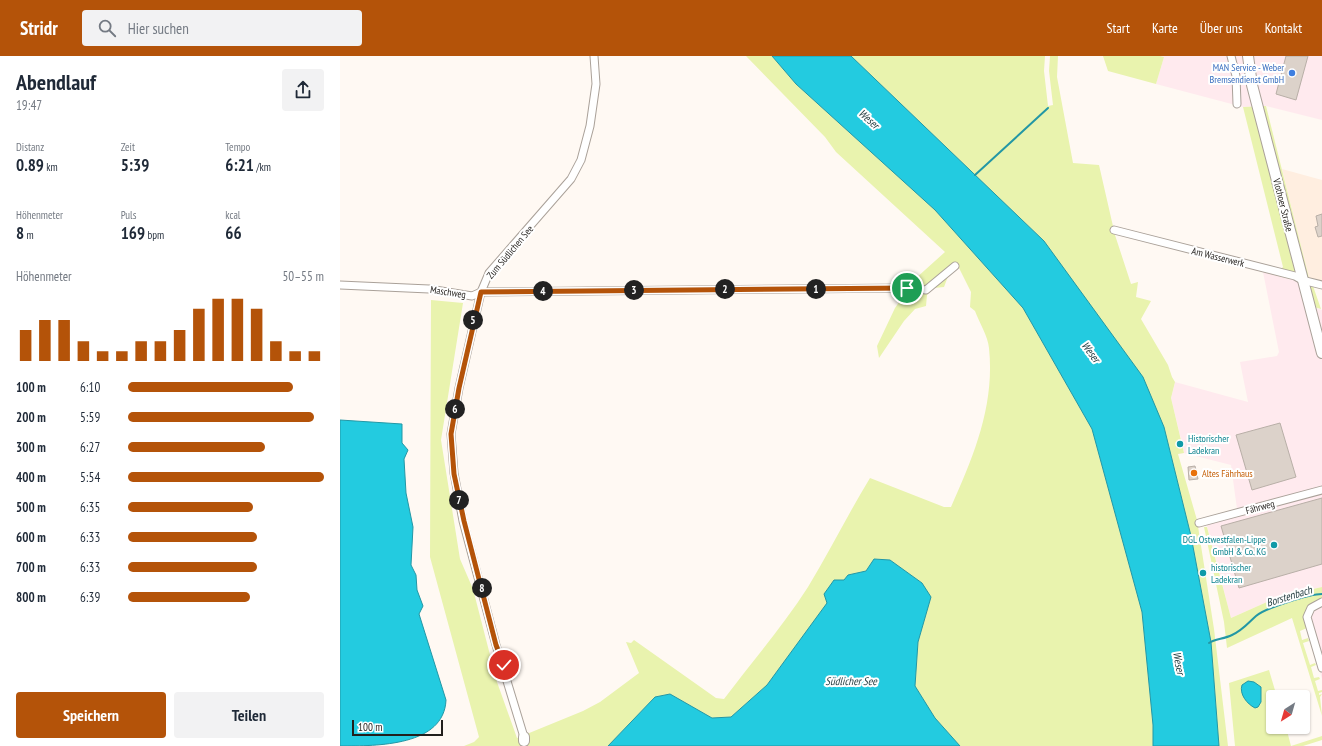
<!DOCTYPE html>
<html lang="de">
<meta charset="utf-8">
<style>
body{margin:0;font-family:"PT Sans Narrow",sans-serif;background:#f2f2f3;color:#1f2937;height:100vh;display:flex;flex-direction:column;font-size:15px;white-space:nowrap}
*{box-sizing:border-box;margin:0}
p{font-size:13px;color:#747a83}
.icon{flex:none;width:22px;height:22px;fill:none;stroke:currentColor;stroke-width:2;stroke-linecap:round;stroke-linejoin:round}
.map{position:relative;flex:1;overflow:hidden}
.drawer{display:flex;flex-direction:column;background:#fff;width:340px}
.drawer>*{flex:none}
.needle{width:26px;rotate:217deg}
.controls{position:absolute;left:926px;top:634px;display:grid;gap:8px}
.controls a{display:grid;place-items:center;width:44px;height:44px;border-radius:4px;background:#fff;box-shadow:0 1px 3px #0004;font-size:20px}
.scale{position:absolute;left:12px;bottom:10px;width:91px;box-sizing:border-box;padding-left:4px;border:2px solid #221f1c;border-top:0;font-size:11px;line-height:14px;white-space:nowrap;color:#221f1c;-webkit-text-stroke:3px #fff;paint-order:stroke}
.pin{position:absolute;display:grid;place-items:center;width:34px;height:34px;color:#fff;margin:-17px;border:2px solid #fff;border-radius:50%;box-shadow:0 1px 4px #0007}
.km{position:absolute;width:20px;height:20px;margin:-10px;border-radius:50%;background:#222;color:#fff;font-size:11px;line-height:20px;text-align:center}
.round{display:grid;place-items:center;flex:none;width:42px;height:42px;border-radius:4px;background:#f2f2f3}
.summary{display:flex;align-items:center;justify-content:space-between;height:68px;padding:0 16px}
h1{font-size:22px;font-weight:600;line-height:30px}
.figures{display:grid;grid-template-columns:repeat(3,1fr);gap:6px;height:68px;padding:4px 16px}
.figures div{display:grid;align-content:center}
.figures b{font-size:17px;font-weight:600}
.figures small{font-size:11px;font-weight:400}
.figures p{font-size:11px}
.chart{height:112px;padding:8px 16px}
.chart p{display:flex;justify-content:space-between}
.chart svg{width:100%;height:72px;margin-top:4px;stroke:#b45309;stroke-width:6}
.button{display:flex;gap:8px;margin-top:auto;padding:8px 16px}
.button a{flex:1;height:46px;border-radius:4px;background:#b45309;color:#fff;font-size:16px;font-weight:600;line-height:46px;text-align:center}
.button a+a{background:#f2f2f3;color:#1f2937}
ul{padding:0 16px;list-style:none;font-size:13px}
li{display:grid;grid-template-columns:64px 48px 1fr;align-items:center;height:30px}
li i{height:10px;border-radius:5px;background:#b45309}
header{display:flex;align-items:center;gap:24px;box-sizing:border-box;height:56px;padding:0 20px;background:#b45309;color:#fff}
header strong{font-size:19px}
nav{display:flex;gap:22px;margin-inline-start:auto;font-size:14px}
.search{width:280px;height:36px;background:#f2f2f3;display:flex;align-items:center;gap:10px;box-sizing:border-box;padding:0 14px;border-radius:4px;color:#747a83;font-size:15px}
main{display:flex;flex:1;min-height:0}
.map>svg:first-child{display:block}
.commercial{fill:#ffeaee}
.built{fill:#ffeee0}
.green{fill:#e9f3ae}
.water{fill:#23cbe0;stroke:#2397a5}
.lines{fill:none;stroke-linecap:round;stroke-linejoin:round}
.stream{stroke:#2397a5;stroke-width:2}
.building{fill:#dcd2ca;stroke:#b8afa7}
.street-casing{stroke:#aaa199;stroke-width:9}
.secondary-casing{stroke:#aaa199;stroke-width:12}
.street{stroke:#fff;stroke-width:7}
.secondary{stroke:#fff;stroke-width:10}
.route-casing{stroke:#fff;stroke-width:8}
.route{stroke:#b45309;stroke-width:5}
.shop-dot{fill:#3f7fe0;stroke:#fff;stroke-width:1.5}
.culture-dot{fill:#0f9aa8;stroke:#fff;stroke-width:1.5}
.food-dot{fill:#e8710a;stroke:#fff;stroke-width:1.5}
.labels{text-anchor:middle;dominant-baseline:central;stroke-width:4;stroke-linejoin:round;paint-order:stroke}
.shop-label{font-size:10px;fill:#366cbe;stroke:#fff;text-anchor:end}
.street-label{font-size:10px;fill:#221f1c;stroke:#fff}
.culture-label{font-size:10px;fill:#0d838f;stroke:#fff;text-anchor:start}
.food-label{font-size:10px;fill:#c56008;stroke:#fff;text-anchor:start}
.water-label{font-size:11px;font-style:italic;fill:#243c40;stroke:#fff}
</style>
<header>
<strong>Stridr</strong>
<div class="search"><svg class="icon" aria-label="search" viewBox="0 0 24 24"><circle cx="10" cy="10" r="6"/><path d="M15 15l6 6"/></svg>Hier suchen</div>
<nav><a>Start</a><a>Karte</a><a>Über uns</a><a>Kontakt</a></nav>
</header>
<main>
<section class="drawer">
<div class="summary"><div><h1>Abendlauf</h1><p>19:47</p></div><a class="round"><svg class="icon" aria-label="share" viewBox="0 0 24 24"><path d="M12 15V3M7 8l5-5 5 5M5 13v7h14v-7"/></svg></a></div>
<div class="figures">
<div><p>Distanz</p><b>0.89<small> km</small></b></div>
<div><p>Zeit</p><b>5:39</b></div>
<div><p>Tempo</p><b>6:21<small> /km</small></b></div>
</div>
<div class="figures">
<div><p>Höhenmeter</p><b>8<small> m</small></b></div>
<div><p>Puls</p><b>169<small> bpm</small></b></div>
<div><p>kcal</p><b>66</b></div>
</div>
<div class="chart"><p><span>Höhenmeter</span>50–55 m</p>
<svg viewBox="0 0 160 44" preserveAspectRatio="none"><path d="M5 44V25M15 44V19M25 44V19M35 44V32M45 44V38M55 44V38M65 44V32M75 44V32M85 44V25M95 44V12M105 44V6M115 44V6M125 44V12M135 44V32M145 44V38M155 44V38"/></svg>
</div>
<ul>
<li><b>100 m</b>6:10<i style="width:84%"></i></li>
<li><b>200 m</b>5:59<i style="width:95%"></i></li>
<li><b>300 m</b>6:27<i style="width:70%"></i></li>
<li><b>400 m</b>5:54<i style="width:100%"></i></li>
<li><b>500 m</b>6:35<i style="width:64%"></i></li>
<li><b>600 m</b>6:33<i style="width:66%"></i></li>
<li><b>700 m</b>6:33<i style="width:66%"></i></li>
<li><b>800 m</b>6:39<i style="width:62%"></i></li>
</ul>
<div class="button"><a>Speichern</a><a>Teilen</a></div>
</section>
<div class="map">
<svg width="982" height="690" viewBox="0 0 982 690">
<rect width="100%" height="100%" fill="#fff9f3"/>
<g class="commercial">
<path d="M 820,0 L 982,0 L 982,64 L 926,50 L 903,51 L 816,28 L 824,1 Z"/>
<path d="M 948,215 L 969,222 L 974,251 L 982,254 L 982,531 L 938,541 L 891,562 L 865,462 L 897,453 L 891,409 L 844,397 L 838,398 L 844,396 L 831,342 L 835,326 L 908,346 L 900,306 L 937,300 L 939,296 L 923,216 L 950,223 Z"/>
<path d="M 982,543 L 982,623 L 967,572 L 968,551 L 975,545 Z"/>
</g>
<path class="built" d="M 942,113 L 982,124 L 982,225 L 969,222 Z"/>
<g class="green">
<path d="M 406,0 L 432,0 L 456,28 L 595,154 L 683,252 L 752,373 L 802,556 L 813,669 L 813,690 L 620,690 L 595,662 L 575,630 L 578,586 L 591,541 L 582,527 L 550,504 L 534,503 L 526,515 L 508,519 L 427,629 L 391,661 L 372,662 L 330,638 L 315,641 L 268,690 L 124,690 L 134,686 L 139,681 L 90,501 L 91,244 L 123,247 L 101,384 L 120,503 L 133,533 L 157,626 L 177,682 L 243,655 L 260,646 L 299,617 L 286,586 L 291,587 L 294,584 L 376,642 L 384,643 C 412,606 443,570 468,531 C 490,495 508,458 530,422 L 604,451 L 611,451 C 634,400 655,349 649,292 C 648,280 639,266 635,255 L 630,251 L 631,236 L 619,212 L 610,215 L 604,231 L 594,232 L 587,239 L 586,250 L 575,253 L 564,265 L 539,302 L 537,290 L 555,252 L 575,223 L 605,196 L 496,96 L 485,81 Z"/>
<path d="M 511,0 L 705,0 L 704,15 L 708,50 L 713,49 L 709,15 L 710,0 L 718,0 L 717,21 L 733,107 L 759,109 L 775,179 L 791,228 L 798,226 L 796,241 L 811,245 L 801,263 L 828,309 L 832,321 L 835,326 L 831,342 L 844,397 L 838,398 L 857,464 L 874,573 L 888,690 L 879,690 L 871,586 L 851,480 L 824,371 L 704,185 Z"/>
<path d="M 763,0 L 820,0 L 824,1 L 816,28 L 768,15 Z"/>
<path d="M 926,50 L 969,222 L 982,225 L 982,232 L 973,230 L 981,253 L 974,251 L 969,222 L 948,215 L 950,223 L 819,188 L 940,214 L 943,211 L 903,51 Z"/>
<path d="M 864,471 L 867,471 L 891,562 L 938,541 L 982,531 L 982,543 L 975,545 L 968,551 L 967,572 L 960,575 L 962,584 L 968,582 L 969,585 L 963,587 L 970,609 L 975,607 L 976,609 L 971,611 L 974,622 L 979,621 L 980,623 L 975,625 L 978,635 L 982,634 L 982,636 L 979,637 L 979,639 L 982,638 L 980,641 L 982,660 L 952,562 L 887,592 L 884,566 Z"/>
<path d="M 929,614 L 937,641 L 933,641 L 933,671 L 946,671 L 951,690 L 982,680 L 982,684 L 963,690 L 895,690 L 889,627 Z"/>
</g>
<g class="water">
<path d="M 432,0 L 511,0 L 704,185 L 803,321 L 824,371 L 851,480 L 871,586 L 879,690 L 813,690 L 813,669 L 802,556 L 752,373 L 683,252 L 595,154 L 456,28 Z"/>
<path d="M 0,364 L 62,368 L 62,387 L 68,394 L 64,403 L 66,437 L 73,471 L 71,509 L 76,519 L 77,534 L 83,550 L 79,558 L 106,644 C 104,690 38,690 0,690 Z"/>
<path d="M 534,503 L 550,504 L 582,527 L 591,541 L 578,586 L 575,630 L 595,662 L 620,690 L 268,690 L 315,641 L 330,638 L 372,662 L 391,661 L 427,629 L 487,547 L 484,538 L 494,524 L 504,524 L 508,519 L 526,515 Z"/>
<path d="M 908,625 L 914,626 L 921,631 L 921,646 L 918,651 L 915,652 C 907,648 899,638 902,629 Z"/>
</g>
<g class="lines">
<g class="stream">
<path d="M 635,119 L 708,52"/>
<path d="M 869,587 C 875,583 884,583 892,579 C 903,574 907,568 916,560 C 925,552 970,538 982,538"/>
</g>
</g>
<g class="building">
<path d="M 946,0 L 968,0 L 956,44 L 936,38 Z"/>
<path d="M 982,158 L 982,180 L 978,181 L 975,171 L 978,170 L 976,160 Z"/>
<path d="M 940,367 L 956,421 L 912,434 L 896,379 Z"/>
<path d="M 855,410 L 858,423 L 849,424 L 848,411 Z"/>
<path d="M 982,442 L 982,508 L 899,532 L 881,470 Z"/>
</g>
<g class="lines">
<defs>
<g id="street">
<path d="M 891,0 L 896,20 L 897,48"/>
<path d="M 774,174 L 955,220 L 962,224 L 982,229"/>
<path d="M 0,229 L 89,233 L 132,240 L 141,236 L 567,232 L 586,234 L 615,210"/>
<path d="M 859,467 L 982,434"/>
<path d="M 982,546 L 971,552 L 967,561 L 982,612"/>
<path d="M 184,681 L 156,589 L 123,465 L 114,417 L 111,378 L 119,332 L 141,236 L 149,217 L 231,123 L 241,104 L 250,70 L 256,28 L 254,0"/>
</g>
<g id="secondary">
<path d="M 908,0 L 912,29 L 982,297"/>
<path d="M 184,681 L 184,685"/>
</g>
</defs>
<use href="#street" class="street-casing"/>
<use href="#secondary" class="secondary-casing"/>
<use href="#street" class="street"/>
<use href="#secondary" class="secondary"/>
</g>
<g class="lines">
<defs>
<path id="route" d="M 164,609 L 156,589 L 124,465 L 114,418 L 111,378 L 119,332 L 141,236 L 567,232"/>
</defs>
<use href="#route" class="route-casing"/>
<use href="#route" class="route"/>
</g>
<circle class="shop-dot" cx="952" cy="17" r="4"/>
<g class="culture-dot">
<circle cx="840" cy="388" r="4"/>
<circle cx="934" cy="489" r="4"/>
<circle cx="863" cy="517" r="4"/>
</g>
<circle class="food-dot" cx="854" cy="417" r="4"/>
<g class="labels">
<g class="shop-label">
<text x="944" y="11">MAN Service - Weber<tspan x="944" dy="12">Bremsendienst GmbH</tspan></text>
</g>
<g class="street-label">
<text transform="translate(943 149) rotate(76)">Vlothoer Straße</text>
<text transform="translate(170 196) rotate(-50)">Zum Südlichen See</text>
<text transform="translate(878 201) rotate(14)">Am Wasserwerk</text>
<text transform="translate(108 236) rotate(9)">Maschweg</text>
<text transform="translate(920 451) rotate(-15)">Fährweg</text>
</g>
<g class="culture-label">
<text x="848" y="382">Historischer<tspan x="848" dy="12">Ladekran</tspan></text>
<text x="926" y="483" text-anchor="end">DGL Ostwestfalen-Lippe<tspan x="926" dy="12">GmbH &amp; Co. KG</tspan></text>
<text x="871" y="511">historischer<tspan x="871" dy="12">Ladekran</tspan></text>
</g>
<g class="food-label">
<text x="862" y="417">Altes Fährhaus</text>
</g>
<g class="water-label">
<text transform="translate(529 63) rotate(42)">Weser</text>
<text transform="translate(751 296) rotate(53)">Weser</text>
<text transform="translate(949 540) rotate(-17)">Borstenbach</text>
<text transform="translate(839 607) rotate(79)">Weser</text>
<text x="511" y="625">Südlicher See</text>
</g>
</g>
</svg>
<div class="controls">
<a><svg class="needle" viewBox="-14 -14 28 28"><path d="M0-13l5 13h-10z" fill="#e53935"/><path d="M0 13l5-13h-10z" fill="#747a83"/></svg></a>
</div>
<div class="scale">100 m</div>
<div class="pin" style="left:567px;top:232px;background:#1e9e55"><svg class="icon" aria-label="arrive" viewBox="0 0 24 24"><path d="M6 21V4h12l-3 4 3 4H6"/></svg></div>
<div class="pin" style="left:164px;top:609px;background:#d93025"><svg class="icon" aria-label="check" viewBox="0 0 24 24"><path d="M5 12l5 5 9-10"/></svg></div>
<b class="km" style="left:476px;top:233px">1</b>
<b class="km" style="left:385px;top:233px">2</b>
<b class="km" style="left:294px;top:234px">3</b>
<b class="km" style="left:203px;top:235px">4</b>
<b class="km" style="left:133px;top:264px">5</b>
<b class="km" style="left:115px;top:353px">6</b>
<b class="km" style="left:119px;top:444px">7</b>
<b class="km" style="left:142px;top:532px">8</b>
</div>
</main>
